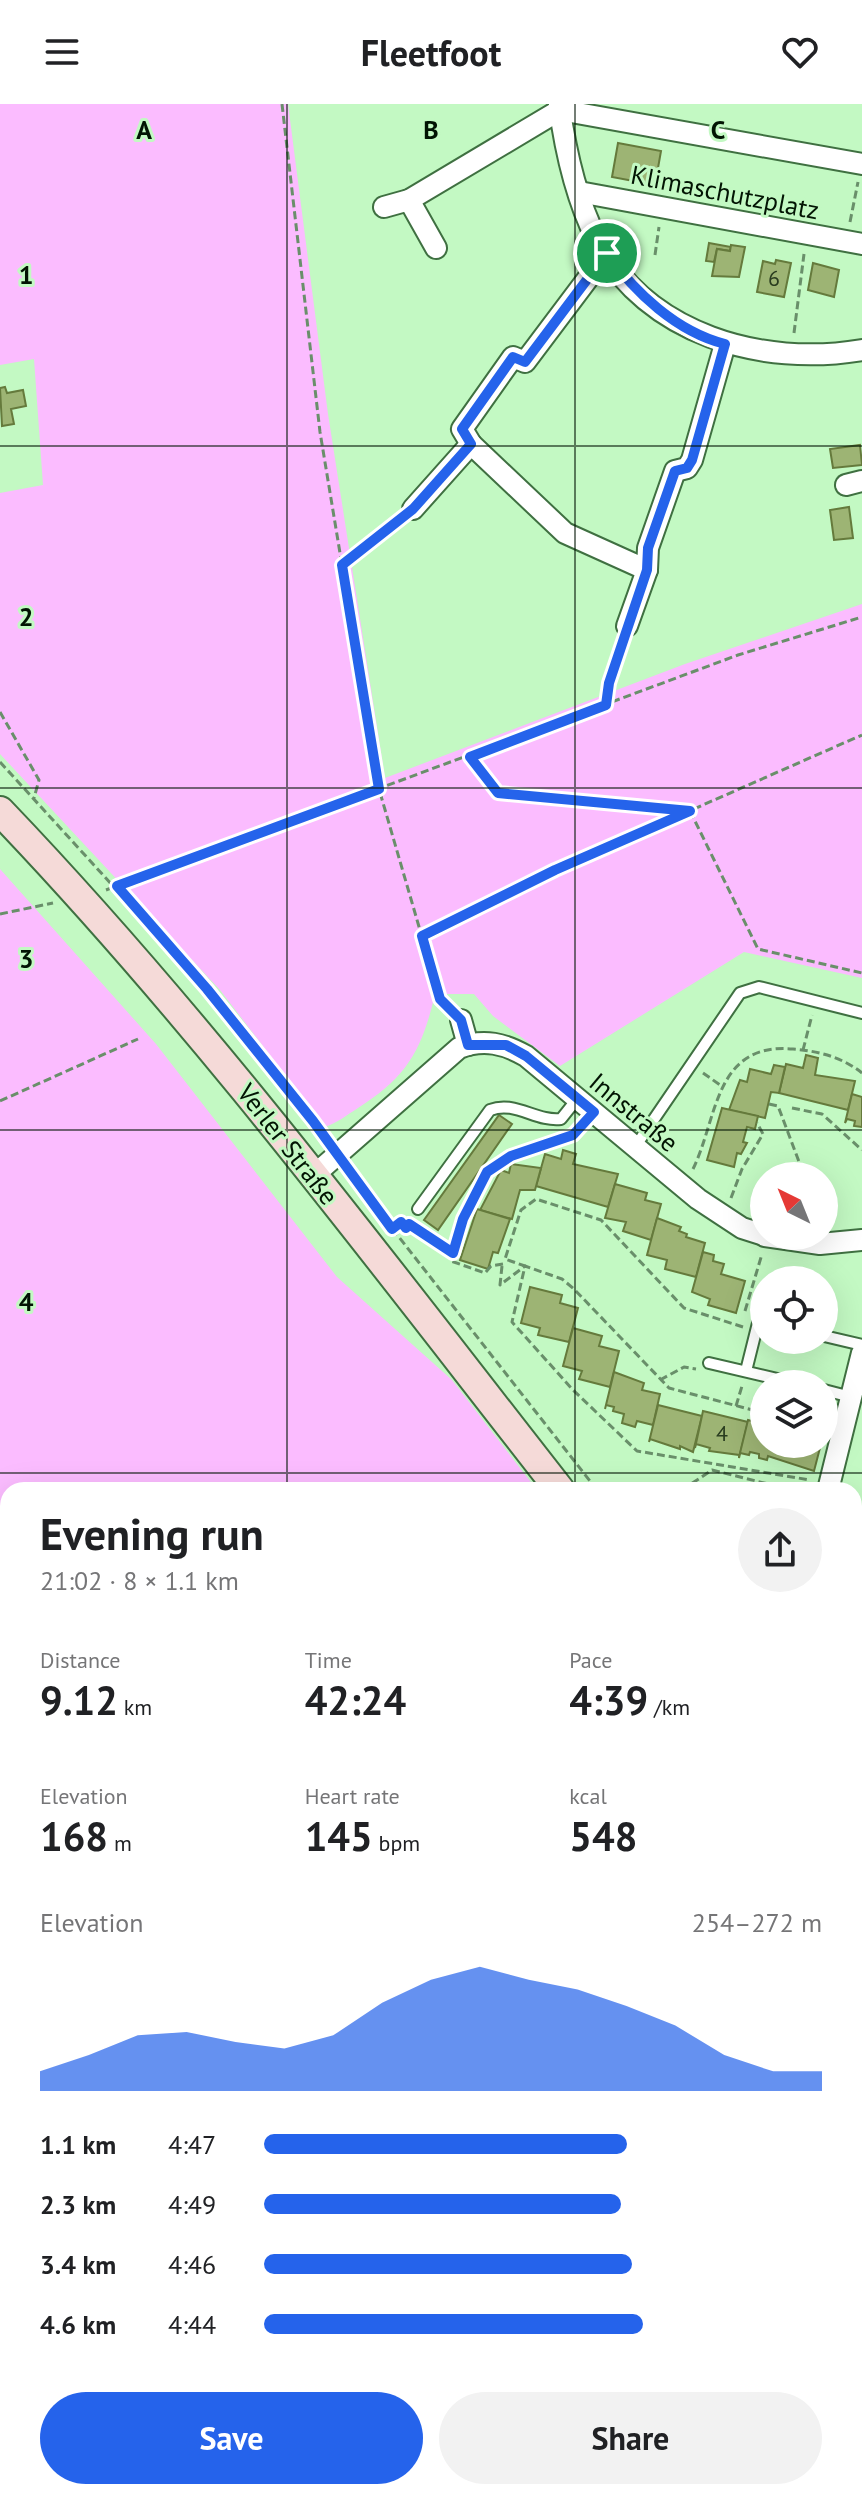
<!DOCTYPE html>
<meta charset="utf-8">
<style>
body{margin:0;font-family:"PT Sans",sans-serif;background:#f2f2f2;color:#202124;height:100vh;display:flex;flex-direction:column;font-size:30px;white-space:nowrap}
*{box-sizing:border-box;margin:0}
p{font-size:26px;color:#757577}
.icon{flex:none;width:44px;height:44px;fill:none;stroke:currentColor;stroke-width:2;stroke-linecap:round;stroke-linejoin:round}
.map{position:relative;flex:1;overflow:hidden}
.drawer{position:absolute;left:0px;top:1378px;width:862px;height:1018px;display:flex;flex-direction:column;background:#fff;border-radius:24px 24px 0 0;box-shadow:0 8px 32px #0002}
.drawer>*{flex:none}
.needle{width:52px;rotate:317deg}
.buttons{position:absolute;left:750px;top:1058px;display:grid;gap:16px}
.buttons a{display:grid;place-items:center;width:88px;height:88px;border-radius:50%;background:#fff;box-shadow:0 8px 32px #0002;font-size:40px}
.pin{position:absolute;display:grid;place-items:center;width:68px;height:68px;color:#fff;margin:-34px;border:4px solid #fff;border-radius:50%;box-shadow:0 2px 8px #0007}
.round{display:grid;place-items:center;flex:none;width:84px;height:84px;border-radius:42px;background:#f2f2f2}
.summary{display:flex;align-items:center;justify-content:space-between;height:136px;padding:0 40px}
h1{font-size:44px;font-weight:600;line-height:60px}
.stats{display:grid;grid-template-columns:repeat(3,1fr);gap:12px;height:136px;padding:8px 40px}
.stats div{display:grid;align-content:center}
.stats b{font-size:40px;font-weight:600}
.stats small{font-size:22px;font-weight:400}
.stats p{font-size:22px}
.chart{height:224px;padding:16px 40px}
.chart p{display:flex;justify-content:space-between}
.chart svg{width:100%;height:144px;margin-top:8px;fill:#2563eb;opacity:.7}
.primary-button{display:flex;gap:16px;margin-top:auto;padding:16px 40px}
.primary-button a{flex:1;height:92px;border-radius:48px;background:#2563eb;color:#fff;font-size:32px;font-weight:600;line-height:92px;text-align:center}
.primary-button a+a{background:#f2f2f2;color:#202124}
ul{padding:0 40px;list-style:none;font-size:26px}
li{display:grid;grid-template-columns:128px 96px 1fr;align-items:center;height:60px}
li i{height:20px;border-radius:10px;background:#2563eb}
header{display:flex;justify-content:space-between;align-items:center;height:104px;padding:0 40px;background:#fff;font-size:36px;font-weight:600}
.map>svg:first-child{display:block}
.green{fill:#fbbcff}
.building{fill:#9db474;stroke:#657a3c;stroke-width:2}
.lines{fill:none;stroke-linecap:round;stroke-linejoin:round}
.lane-casing{stroke:#3f7041;stroke-width:14}
.street-casing{stroke:#3f7041;stroke-width:24}
.secondary-casing{stroke:#3f7041;stroke-width:32}
.path{stroke:#698f6a;stroke-width:3;stroke-dasharray:8 4;stroke-linecap:butt}
.lane{stroke:#fff;stroke-width:10}
.street{stroke:#fff;stroke-width:20}
.secondary{stroke:#f5dad8;stroke-width:28}
.route-casing{stroke:#fff;stroke-width:16}
.route{stroke:#2563eb;stroke-width:10}
.grid{fill:none;stroke:#021403;stroke-width:2;stroke-opacity:0.55}
.labels{text-anchor:middle;dominant-baseline:central;stroke-width:6;stroke-linejoin:round;paint-order:stroke}
.number-label{font-size:22px;fill:#293c1f}
.street-label{font-size:26px;fill:#021403;stroke:#c3f9c3}
.grid-label{font-size:26px;text-anchor:middle;font-weight:bold;fill:#021403;stroke:#c3f9c3;stroke-width:6;stroke-linejoin:round;paint-order:stroke}
</style>
<header><svg class="icon" aria-label="menu" viewBox="0 0 24 24"><path d="M4 6h16M4 12h16M4 18h16"/></svg>Fleetfoot<svg class="icon" aria-label="heart" viewBox="0 0 24 24"><path d="M12 20l-8-8c-3-5 5-10 8-4 3-6 11-1 8 4z"/></svg></header>
<div class="map">
<svg width="862" height="2395" viewBox="0 0 862 2395">
<rect width="100%" height="100%" fill="#c3f9c3"/>
<g class="green">
<path d="M 0,0 L 288,0 L 328,310 L 385,674 L 685,560 L 862,500 L 862,874 L 744,848 L 560,962 L 493,912 L 474,890 L 435,890 C 422,946 407,973 358,1004 C 347,1011 337,1019 325,1023 L 220,886 L 0,650 L 0,389 L 43,381 L 34,255 L 0,261 Z"/>
<path d="M 0,765 L 156,940 L 337,1173 L 452,1276 L 537,1386 L 8,1386 L 8,1549 L 0,1552 Z"/>
<path d="M 8,1567 L 8,1773 L 0,1774 L 0,1568 Z"/>
<path d="M 854,1805 L 862,1818 L 862,2050 L 854,2051 Z"/>
<path d="M 862,2205 L 862,2395 L 811,2395 L 809,2388 L 854,2388 L 854,2207 Z"/>
</g>
<g class="building">
<path d="M 618,39 L 661,47 L 655,81 L 612,73 Z"/>
<path d="M 709,139 L 731,143 L 730,147 L 717,145 L 714,158 L 706,157 Z"/>
<path d="M 731,141 L 745,143 L 739,173 L 712,172 L 717,145 L 730,147 Z"/>
<path d="M 776,156 L 791,159 L 784,193 L 757,188 L 763,157 L 775,160 Z"/>
<path d="M 813,159 L 839,166 L 834,193 L 808,186 Z"/>
<path d="M 5,283 L 7,289 L 23,286 L 26,302 L 11,305 L 14,320 L 2,322 L 0,284 Z"/>
<path d="M 860,341 L 862,361 L 833,364 L 830,345 Z"/>
<path d="M 849,403 L 853,434 L 834,436 L 830,406 Z"/>
<path d="M 806,951 L 818,954 L 815,971 L 855,977 L 848,1006 L 779,989 L 786,960 L 803,964 Z"/>
<path d="M 774,961 L 785,963 L 779,989 L 771,988 L 765,1014 L 729,1006 L 740,976 L 747,978 L 750,965 L 771,970 Z"/>
<path d="M 852,990 L 862,993 L 862,1023 L 854,1022 L 855,1017 L 847,1015 L 845,1019 Z"/>
<path d="M 722,1004 L 758,1012 L 755,1025 L 747,1023 L 743,1038 L 747,1039 L 741,1050 L 737,1049 L 734,1063 L 707,1056 Z"/>
<path d="M 499,1011 L 512,1020 L 438,1126 L 424,1116 Z"/>
<path d="M 563,1046 L 576,1050 L 573,1060 L 618,1070 L 608,1103 L 536,1082 L 545,1050 L 561,1055 Z"/>
<path d="M 511,1060 L 541,1064 L 535,1086 L 520,1086 L 512,1115 L 480,1106 L 501,1066 L 509,1069 Z"/>
<path d="M 615,1080 L 647,1089 L 645,1096 L 661,1100 L 651,1136 L 623,1127 L 626,1118 L 605,1114 Z"/>
<path d="M 477,1105 L 510,1115 L 498,1149 L 493,1148 L 488,1165 L 460,1156 Z"/>
<path d="M 657,1114 L 681,1123 L 679,1127 L 687,1130 L 686,1133 L 705,1139 L 696,1173 L 665,1165 L 667,1156 L 647,1151 Z"/>
<path d="M 703,1148 L 714,1151 L 713,1157 L 724,1160 L 721,1170 L 745,1177 L 736,1209 L 708,1201 L 710,1195 L 692,1188 Z"/>
<path d="M 530,1183 L 562,1191 L 560,1199 L 578,1204 L 569,1238 L 538,1231 L 540,1224 L 521,1219 Z"/>
<path d="M 573,1224 L 602,1232 L 599,1242 L 619,1247 L 610,1283 L 579,1275 L 582,1267 L 563,1262 Z"/>
<path d="M 614,1268 L 644,1279 L 642,1286 L 660,1290 L 653,1321 L 637,1317 L 635,1323 L 622,1319 L 624,1310 L 613,1307 L 614,1303 L 606,1301 L 605,1305 Z"/>
<path d="M 658,1301 L 702,1312 L 693,1348 L 680,1342 L 680,1345 L 650,1335 L 649,1338 Z"/>
<path d="M 703,1307 L 748,1318 L 739,1354 L 739,1351 L 709,1347 L 710,1344 L 696,1340 L 695,1344 Z"/>
<path d="M 760,1314 L 764,1315 L 764,1340 L 821,1340 L 814,1367 L 768,1352 L 767,1356 L 759,1354 L 759,1350 L 750,1348 L 749,1351 L 740,1349 L 748,1316 L 759,1319 Z"/>
<path d="M 854,1608 L 862,1610 L 862,1642 L 854,1640 Z"/>
<path d="M 8,2060 L 8,2388 L 160,2388 L 162,2395 L 0,2395 L 0,2062 Z"/>
<path d="M 862,2079 L 862,2163 L 854,2136 L 854,2081 Z"/>
<path d="M 278,2388 L 280,2395 L 205,2395 L 204,2389 Z"/>
<path d="M 326,2388 L 398,2388 L 399,2392 L 302,2395 Z"/>
<path d="M 398,2388 L 464,2388 L 466,2395 L 399,2395 Z"/>
</g>
<g class="lines">
<defs>
<g id="lane">
<path d="M 635,1043 L 740,889 L 759,883 L 862,909"/>
<path d="M 418,1105 L 490,1006 C 515,996 536,1018 561,1015 L 577,995"/>
<path d="M 824,1232 L 862,1241"/>
<path d="M 709,1259 L 799,1280"/>
<path d="M 746,1267 L 759,1215 L 764,1216"/>
<path d="M 824,1286 L 851,1293"/>
</g>
<g id="street">
<path d="M 559,0 C 565,45 576,95 597,136 C 647,231 762,263 862,246"/>
<path d="M 579,88 L 862,140"/>
<path d="M 409,96 L 436,144"/>
<path d="M 384,103 L 409,96 L 560,6 L 862,60"/>
<path d="M 471,340 L 462,325 L 513,253 L 525,258 L 607,149"/>
<path d="M 846,381 L 862,377"/>
<path d="M 413,405 L 471,340 L 565,429 L 647,466 L 648,444 L 675,367 L 687,364 L 692,356 L 725,240"/>
<path d="M 627,522 L 647,466"/>
<path d="M 461,916 L 468,941"/>
<path d="M 313,1072 L 459,944 C 484,934 505,940 526,952 L 698,1095 L 742,1124 L 764,1131"/>
<path d="M 765,1132 L 820,1140 L 862,1136"/>
<path d="M 828,1386 L 862,1249"/>
<path d="M 854,1416 L 862,1426"/>
<path d="M 854,1472 L 862,1437"/>
<path d="M 0,2014 L 8,2011"/>
</g>
<g id="secondary">
<path d="M 0,707 C 203,919 379,1155 560,1386"/>
<path d="M 854,1766 L 862,1778"/>
</g>
</defs>
<use href="#lane" class="lane-casing"/>
<use href="#street" class="street-casing"/>
<use href="#secondary" class="secondary-casing"/>
<g class="path">
<path d="M 282,0 L 320,328 L 379,685 L 440,895 L 447,902"/>
<path d="M 850,118 L 858,78"/>
<path d="M 655,151 L 659,123"/>
<path d="M 794,229 L 804,150"/>
<path d="M 344,459 L 397,417"/>
<path d="M 606,599 L 621,541"/>
<path d="M 0,608 L 39,676 L 34,694"/>
<path d="M 471,654 L 498,689 L 686,706"/>
<path d="M 0,658 L 207,885 L 326,1035"/>
<path d="M 690,707 L 758,845 L 862,869"/>
<path d="M 106,786 L 738,551 L 862,513"/>
<path d="M 0,810 L 53,799"/>
<path d="M 422,832 L 555,766 L 862,631"/>
<path d="M 803,946 L 812,911"/>
<path d="M 703,969 L 723,983"/>
<path d="M 0,997 L 138,935"/>
<path d="M 769,1000 L 778,1002 L 801,1063 L 787,1072"/>
<path d="M 792,1004 L 822,1010 L 862,1046"/>
<path d="M 693,1065 C 718,1014 714,938 793,945 C 818,947 842,953 862,969"/>
<path d="M 348,1068 L 597,1386"/>
<path d="M 731,1094 L 742,1065 L 763,1030 L 757,1019"/>
<path d="M 410,1116 L 409,1120 L 453,1149"/>
<path d="M 392,1125 L 401,1118 L 406,1124 L 409,1120"/>
<path d="M 503,1160 L 491,1162 L 485,1169 L 451,1157 L 463,1115 L 487,1068 L 511,1052 L 573,1031 L 581,1024"/>
<path d="M 502,1162 L 500,1181 L 525,1162 L 562,1175 L 574,1185 L 669,1284 L 764,1309"/>
<path d="M 745,1207 L 762,1150"/>
<path d="M 743,1223 L 684,1204 L 601,1116 L 536,1095 L 521,1106 L 505,1155 L 525,1162 L 512,1218 L 573,1286 L 637,1347 L 810,1376"/>
<path d="M 660,1276 L 684,1263 L 696,1265"/>
<path d="M 736,1302 L 742,1282"/>
<path d="M 682,1386 L 712,1366 L 792,1386"/>
<path d="M 859,1494 L 862,1495"/>
<path d="M 0,1560 L 8,1558"/>
<path d="M 854,1725 L 862,1737"/>
<path d="M 605,2395 L 613,2388"/>
</g>
<use href="#lane" class="lane"/>
<use href="#street" class="street"/>
<use href="#secondary" class="secondary"/>
</g>
<g class="lines">
<defs>
<path id="route" d="M 607,149 C 634,188 677,228 725,240 L 692,356 L 687,364 L 675,367 L 648,444 L 647,466 L 609,579 L 606,601 L 470,653 L 498,689 L 690,707 L 555,766 L 422,832 L 440,895 L 461,916 L 468,941 L 506,941 L 526,952 L 594,1008 L 573,1031 L 511,1052 L 487,1068 L 463,1115 L 453,1149 L 409,1120 L 406,1124 L 401,1118 L 392,1125 L 313,1017 L 207,885 L 117,782 L 379,685 L 342,461 L 413,405 L 471,340 L 462,325 L 513,253 L 525,258 Z"/>
</defs>
<use href="#route" class="route-casing"/>
<use href="#route" class="route"/>
</g>
<path class="grid" d="M 287,0 L 287,1386M 575,0 L 575,1386M 0,342 L 862,342M 0,684 L 862,684M 0,1026 L 862,1026M 0,1369 L 862,1369M 0,1711 L 8,1711M 854,1711 L 862,1711M 0,2053 L 8,2053M 854,2053 L 862,2053M 287,2388 L 287,2395M 575,2388 L 575,2395"/>
<g class="labels">
<g class="number-label">
<text x="774" y="174">6</text>
<text x="722" y="1329">4</text>
</g>
<g class="street-label">
<text transform="translate(725 88) rotate(11)">Klimaschutzplatz</text>
<text transform="translate(634 1008) rotate(40)">Innstraße</text>
<text transform="translate(288 1040) rotate(52)">Verler Straße</text>
</g>
</g>
<g class="grid-label">
<text x="144" y="35">A</text>
<text x="431" y="35">B</text>
<text x="718" y="35">C</text>
<text x="26" y="180">1</text>
<text x="26" y="522">2</text>
<text x="26" y="864">3</text>
<text x="26" y="1207">4</text>
</g>
</svg>
<div class="buttons">
<a><svg class="needle" viewBox="-14 -14 28 28"><path d="M0-13l5 13h-10z" fill="#e53935"/><path d="M0 13l5-13h-10z" fill="#757577"/></svg></a>
<a><svg class="icon" aria-label="locate" viewBox="0 0 24 24"><circle cx="12" cy="12" r="6"/><path d="M12 2v4M12 18v4M2 12h4M18 12h4"/></svg></a>
<a><svg class="icon" aria-label="layers" viewBox="0 0 24 24"><path d="M12 4l9 5-9 5-9-5zM3 14l9 5 9-5"/></svg></a>
</div>
<div class="pin" style="left:607px;top:149px;background:#1e9e55"><svg class="icon" aria-label="arrive" viewBox="0 0 24 24"><path d="M6 21V4h12l-3 4 3 4H6"/></svg></div>
<section class="drawer">
<div class="summary"><div><h1>Evening run</h1><p>21:02 · 8 × 1.1 km</p></div><a class="round"><svg class="icon" aria-label="share" viewBox="0 0 24 24"><path d="M12 15V3M7 8l5-5 5 5M5 13v7h14v-7"/></svg></a></div>
<div class="stats">
<div><p>Distance</p><b>9.12<small> km</small></b></div>
<div><p>Time</p><b>42:24</b></div>
<div><p>Pace</p><b>4:39<small> /km</small></b></div>
</div>
<div class="stats">
<div><p>Elevation</p><b>168<small> m</small></b></div>
<div><p>Heart rate</p><b>145<small> bpm</small></b></div>
<div><p>kcal</p><b>548</b></div>
</div>
<div class="chart"><p><span>Elevation</span>254–272 m</p>
<svg viewBox="0 0 160 44" preserveAspectRatio="none"><path d="M0 44V38L10 33L20 27L30 26L40 29L50 31L60 27L70 17L80 10L90 6L100 10L110 13L120 18L130 24L140 33L150 38L160 38V44z"/></svg>
</div>
<ul>
<li><b>1.1 km</b>4:47<i style="width:65%"></i></li>
<li><b>2.3 km</b>4:49<i style="width:64%"></i></li>
<li><b>3.4 km</b>4:46<i style="width:66%"></i></li>
<li><b>4.6 km</b>4:44<i style="width:68%"></i></li>
</ul>
<div class="primary-button"><a>Save</a><a>Share</a></div>
</section>
</div>
